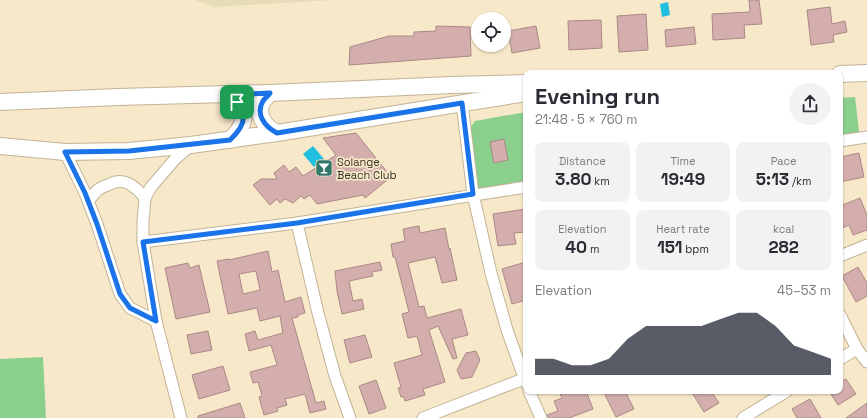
<!DOCTYPE html>
<meta charset="utf-8">
<style>
body{margin:0;font-family:"Space Grotesk",sans-serif;background:#f2f2f3;color:#2b2b33;height:100vh;display:flex;flex-direction:column;font-size:15px;white-space:nowrap}
*{box-sizing:border-box;margin:0}
p{font-size:13px;color:#7c7c81}
.icon{flex:none;width:22px;height:22px;fill:none;stroke:currentColor;stroke-width:2;stroke-linecap:round;stroke-linejoin:round}
.map{position:relative;flex:1;overflow:hidden}
.panel{position:absolute;left:523px;top:70px;width:320px;height:324px;display:flex;flex-direction:column;background:#fff;border-radius:8px;box-shadow:0 1px 3px #0004}
.panel>*{flex:none}
.fabs{position:absolute;left:471px;top:12px;display:grid;gap:8px}
.fabs a{display:grid;place-items:center;width:40px;height:40px;border-radius:50%;background:#fff;box-shadow:0 1px 3px #0004;font-size:20px}
.pin{position:absolute;display:grid;place-items:center;width:34px;height:34px;color:#fff;margin:-17px;border-radius:8px;box-shadow:0 2px 6px #0006}
.round{display:grid;place-items:center;flex:none;width:42px;height:42px;border-radius:21px;background:#f2f2f3}
.summary{display:flex;align-items:center;justify-content:space-between;height:68px;padding:0 12px}
h1{font-size:22px;font-weight:700;line-height:30px}
.figures{display:grid;grid-template-columns:repeat(3,1fr);gap:6px;height:68px;padding:4px 12px}
.figures div{display:grid;align-content:center;border-radius:8px;background:#f2f2f3;text-align:center}
.figures b{font-size:17px;font-weight:700}
.figures small{font-size:11px;font-weight:400}
.figures p{font-size:11px}
.chart{height:112px;padding:8px 12px}
.chart p{display:flex;justify-content:space-between}
.chart svg{width:100%;height:72px;margin-top:4px;fill:#111827;opacity:.7}
.map>svg:first-child{display:block}
.green{fill:#8acf8c}
.sand{fill:#e6dcb8}
.water{fill:#20bee1}
.building{fill:#d3aeac;stroke:#ac8886;fill-rule:evenodd}
.lines{fill:none;stroke-linecap:round;stroke-linejoin:round}
.street-casing{stroke:#c2b395;stroke-width:13}
.secondary-casing{stroke:#c2b395;stroke-width:18}
.street{stroke:#fff;stroke-width:11}
.secondary{stroke:#fff;stroke-width:16}
.route-casing{stroke:#fff;stroke-width:8}
.route{stroke:#1a73e8;stroke-width:5}
.labels{text-anchor:middle;dominant-baseline:central;stroke-width:3.5;stroke-linejoin:round;paint-order:stroke}
.poi-label{font-size:11px;fill:#373125;stroke:#f7e8c9;text-anchor:start}
</style>
<div class="map">
<svg width="867" height="418" viewBox="0 0 867 418">
<rect width="100%" height="100%" fill="#f7e8c9"/>
<g class="green">
<path d="M 855,97 L 859,132 L 849,137 L 840,138 L 840,98 Z"/>
<path d="M 526,112 L 526,184 L 480,190 L 473,182 L 467,132 L 475,121 Z"/>
<path d="M 43,357 L 46,418 L 0,418 L 0,359 Z"/>
</g>
<path class="sand" d="M 195,0 L 333,0 L 215,7 Z"/>
<g class="water">
<path d="M 668,2 L 670,15 L 662,17 L 660,4 Z"/>
<path d="M 313,146 L 324,159 L 314,167 L 303,154 Z"/>
</g>
<g class="building">
<path d="M 749,0 L 759,0 L 762,24 L 744,25 L 745,38 L 713,40 L 712,14 L 750,12 Z"/>
<path d="M 830,7 L 832,24 L 845,21 L 847,32 L 833,35 L 834,42 L 811,45 L 807,10 Z"/>
<path d="M 646,14 L 648,50 L 619,52 L 617,16 Z"/>
<path d="M 601,20 L 602,48 L 569,50 L 568,21 Z"/>
<path d="M 436,26 L 470,27 L 471,56 L 349,65 L 350,47 L 389,36 L 414,36 L 414,32 L 436,31 Z"/>
<path d="M 536,26 L 540,48 L 512,53 L 508,31 Z"/>
<path d="M 694,27 L 696,44 L 666,47 L 665,30 Z"/>
<path d="M 356,133 L 391,177 L 365,198 L 363,195 L 317,204 L 310,195 L 304,199 L 301,196 L 293,203 L 285,199 L 280,203 L 277,199 L 270,205 L 253,185 L 261,179 L 277,179 L 274,173 L 284,165 L 289,172 L 296,167 L 303,176 L 336,155 L 323,138 Z"/>
<path d="M 504,139 L 508,160 L 494,163 L 490,142 Z"/>
<path d="M 859,153 L 864,177 L 840,182 L 840,157 Z"/>
<path d="M 860,198 L 867,215 L 867,230 L 853,235 L 849,225 L 840,229 L 840,206 Z"/>
<path d="M 526,209 L 526,232 L 514,233 L 516,244 L 498,246 L 493,214 Z"/>
<path d="M 419,226 L 420,233 L 445,228 L 449,249 L 450,248 L 457,280 L 442,283 L 435,257 L 408,263 L 419,307 L 424,306 L 427,318 L 461,309 L 468,335 L 452,339 L 457,358 L 453,359 L 438,326 L 429,330 L 445,382 L 423,389 L 425,395 L 405,401 L 404,397 L 401,397 L 398,388 L 401,387 L 394,363 L 422,355 L 417,336 L 408,338 L 402,314 L 409,312 L 395,257 L 393,257 L 391,244 L 405,241 L 403,229 Z"/>
<path d="M 268,251 L 272,272 L 278,270 L 285,302 L 301,297 L 305,313 L 298,315 L 298,317 L 292,318 L 316,403 L 324,401 L 326,409 L 310,413 L 305,394 L 285,399 L 287,405 L 277,408 L 278,411 L 264,415 L 259,397 L 262,396 L 258,382 L 253,383 L 250,372 L 277,365 L 271,345 L 249,351 L 245,334 L 255,331 L 258,340 L 283,333 L 280,316 L 260,321 L 257,308 L 228,314 L 217,261 L 229,259 L 229,260 ZM 256,271 L 260,290 L 243,294 L 239,274 Z"/>
<path d="M 380,262 L 382,270 L 372,272 L 373,276 L 349,281 L 353,301 L 362,299 L 364,309 L 342,314 L 337,291 L 335,271 Z"/>
<path d="M 526,262 L 526,300 L 512,304 L 502,269 Z"/>
<path d="M 188,263 L 190,268 L 199,265 L 210,312 L 176,319 L 165,268 Z"/>
<path d="M 858,267 L 867,283 L 867,296 L 856,302 L 842,276 Z"/>
<path d="M 208,331 L 212,350 L 191,354 L 187,335 Z"/>
<path d="M 365,335 L 372,357 L 350,363 L 344,340 Z"/>
<path d="M 476,351 L 480,360 L 472,377 L 461,379 L 457,370 L 466,353 Z"/>
<path d="M 223,366 L 230,390 L 199,399 L 192,375 Z"/>
<path d="M 846,379 L 856,394 L 838,405 L 829,391 L 840,391 L 840,382 Z"/>
<path d="M 376,380 L 386,408 L 369,414 L 359,386 Z"/>
<path d="M 559,391 L 586,391 L 593,409 L 569,418 L 548,418 L 547,415 L 558,411 L 554,401 L 562,398 Z"/>
<path d="M 603,391 L 625,391 L 634,409 L 616,417 Z"/>
<path d="M 691,391 L 711,391 L 719,403 L 704,412 Z"/>
<path d="M 810,399 L 821,418 L 797,418 L 792,409 Z"/>
<path d="M 240,403 L 245,418 L 198,418 L 198,416 Z"/>
<path d="M 867,403 L 867,418 L 846,418 Z"/>
</g>
<g class="lines">
<defs>
<g id="street">
<path d="M 462,103 L 473,194 L 491,273 L 507,330 L 526,383"/>
<path d="M 840,141 L 867,137"/>
<path d="M 65,152 L 85,193 L 97,224 L 120,294 L 130,308 L 156,321"/>
<path d="M 88,201 C 92,197 95,192 99,189 C 102,187 105,186 108,185 C 124,176 135,186 145,198"/>
<path d="M 297,223 L 318,313 L 335,376 L 350,418"/>
<path d="M 143,242 L 297,223 L 526,187"/>
<path d="M 840,256 L 867,245"/>
<path d="M 840,315 L 857,349 L 867,362"/>
<path d="M 840,359 L 857,349"/>
<path d="M 529,391 L 541,418"/>
<path d="M 181,418 L 156,321 L 143,242 L 143,222 L 145,198 L 151,187 L 176,158 L 191,145"/>
<path d="M 423,418 L 526,378"/>
<path d="M 743,418 L 787,391"/>
</g>
<g id="secondary">
<path d="M 840,74 L 867,73"/>
<path d="M 270,93 C 268,96 265,98 263,101 C 255,114 265,127 277,133"/>
<path d="M 229,95 C 247,111 249,122 230,140"/>
<path d="M 0,102 L 118,97 L 270,93 L 451,85 L 526,83"/>
<path d="M 0,146 L 65,152 L 129,151 L 191,145 L 277,133 L 526,93"/>
</g>
</defs>
<use href="#street" class="street-casing"/>
<use href="#secondary" class="secondary-casing"/>
<use href="#street" class="street"/>
<use href="#secondary" class="secondary"/>
</g>
<g class="lines">
<defs>
<path id="route" d="M 270,93 C 268,96 265,98 263,101 C 255,114 265,127 277,133 L 462,103 L 473,194 L 297,223 L 143,242 L 156,321 L 130,308 L 120,294 L 97,224 L 85,193 L 65,152 L 129,151 L 230,140 C 249,122 247,111 229,95 Z"/>
</defs>
<use href="#route" class="route-casing"/>
<use href="#route" class="route"/>
</g>
<defs>
<symbol id="bar-square" viewBox="-11 -11 22 22"><rect x="-9" y="-9" width="18" height="18" rx="4" fill="#32776a" stroke="#f7e8c9"/><path d="M-6-5H6L.8 .8V4.5H3.5V6h-7V4.5H-.8V.8Z" fill="#fff"/></symbol>
</defs>
<g fill-rule="evenodd">
<use href="#bar-square" x="314" y="158" width="20" height="20"/>
</g>
<g class="labels">
<g class="poi-label">
<text x="337" y="162">Solange<tspan x="337" dy="13">Beach Club</tspan></text>
</g>
</g>
</svg>
<div class="fabs">
<a><svg class="icon" aria-label="locate" viewBox="0 0 24 24"><circle cx="12" cy="12" r="6"/><path d="M12 2v4M12 18v4M2 12h4M18 12h4"/></svg></a>
</div>
<div class="pin" style="left:237px;top:102px;background:#1e9e55"><svg class="icon" aria-label="arrive" viewBox="0 0 24 24"><path d="M6 21V4h12l-3 4 3 4H6"/></svg></div>
<section class="panel">
<div class="summary"><div><h1>Evening run</h1><p>21:48 · 5 × 760 m</p></div><a class="round"><svg class="icon" aria-label="share" viewBox="0 0 24 24"><path d="M12 15V3M7 8l5-5 5 5M5 13v7h14v-7"/></svg></a></div>
<div class="figures">
<div><p>Distance</p><b>3.80<small> km</small></b></div>
<div><p>Time</p><b>19:49</b></div>
<div><p>Pace</p><b>5:13<small> /km</small></b></div>
</div>
<div class="figures">
<div><p>Elevation</p><b>40<small> m</small></b></div>
<div><p>Heart rate</p><b>151<small> bpm</small></b></div>
<div><p>kcal</p><b>282</b></div>
</div>
<div class="chart"><p><span>Elevation</span>45–53 m</p>
<svg viewBox="0 0 160 44" preserveAspectRatio="none"><path d="M0 44V34L10 34L20 38L30 38L40 34L50 22L60 14L70 14L80 14L90 14L100 10L110 6L120 6L130 14L140 26L150 30L160 34V44z"/></svg>
</div>
</section>
</div>
